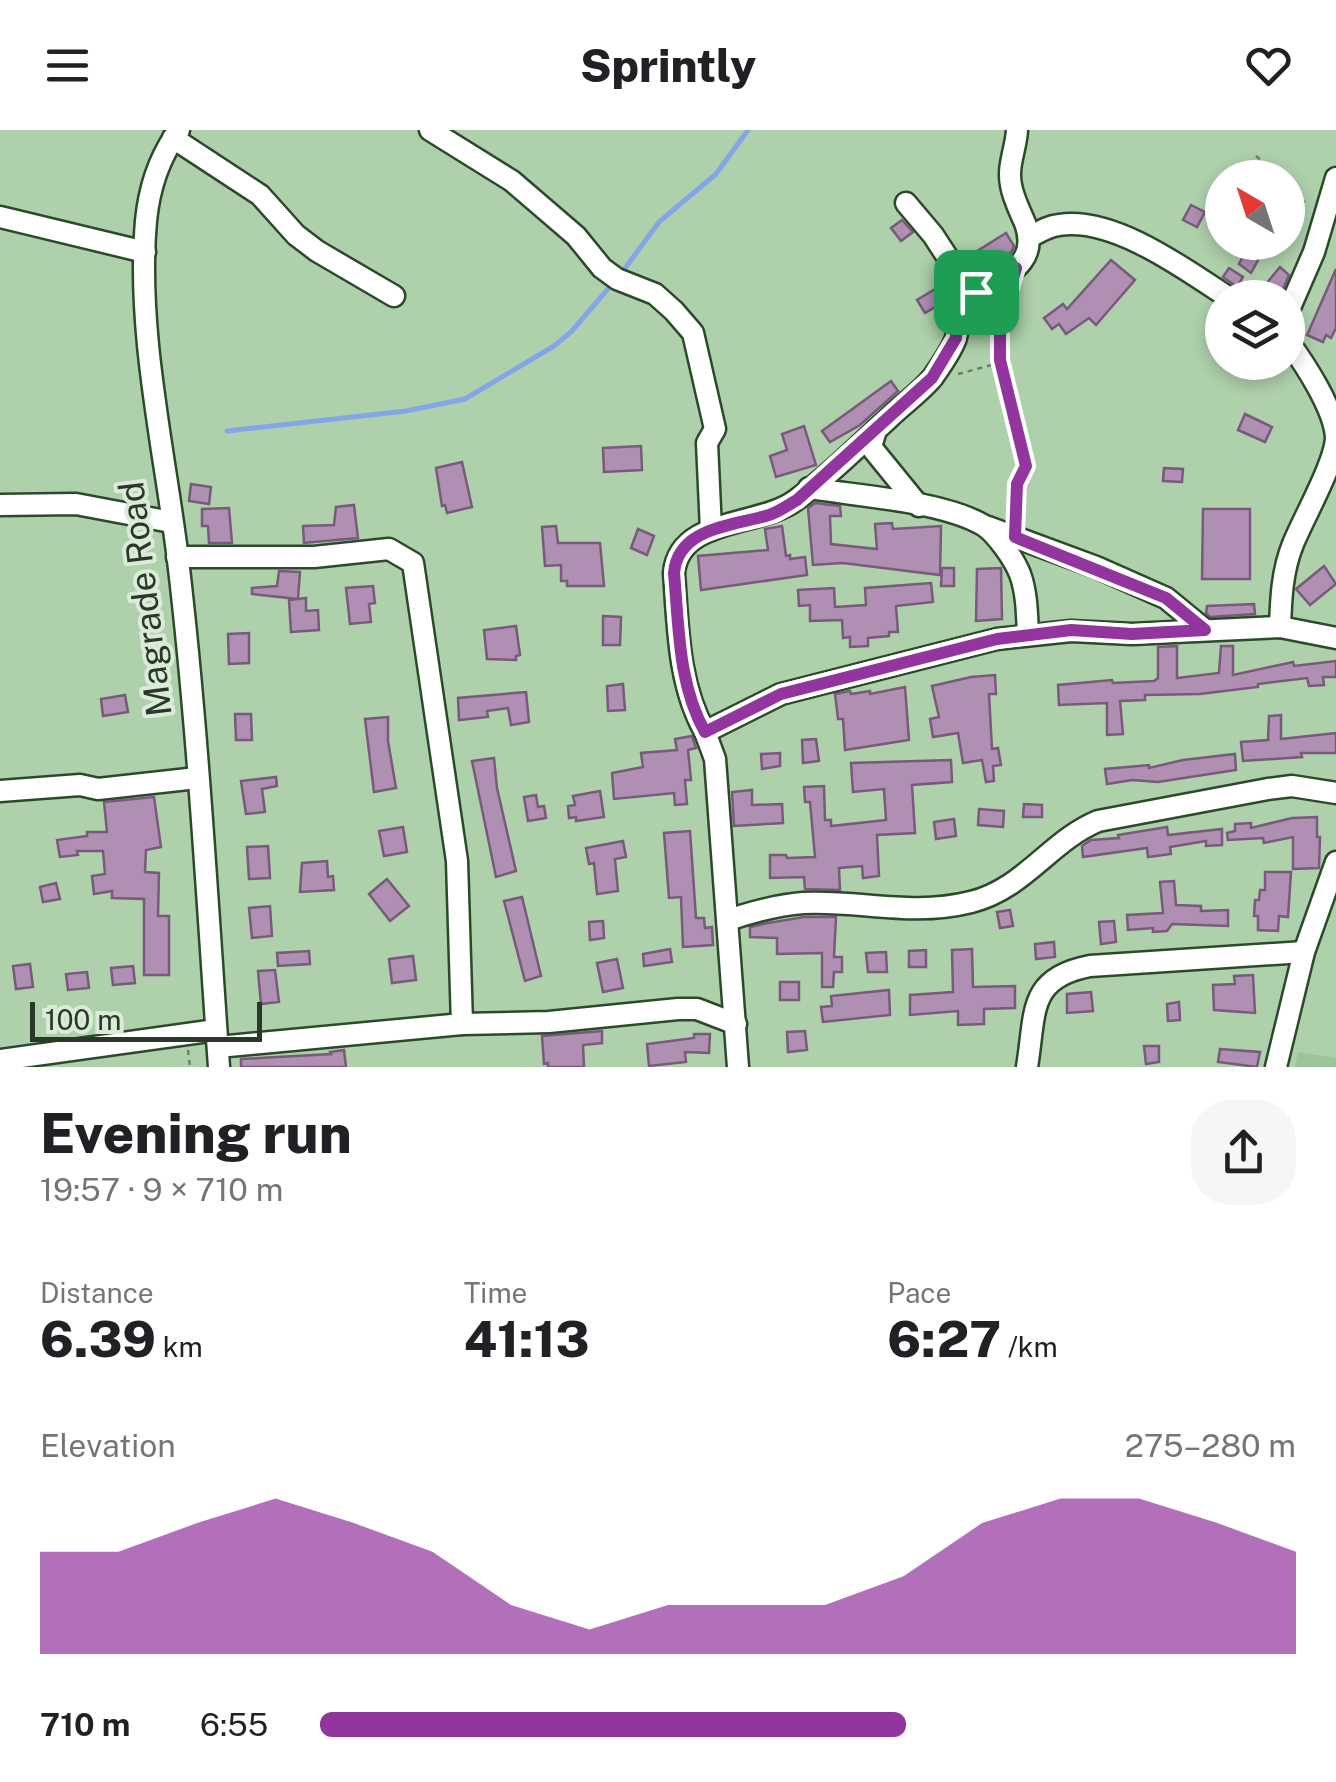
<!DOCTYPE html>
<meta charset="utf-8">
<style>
body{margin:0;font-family:"Public Sans",sans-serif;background:#f6f6f6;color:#202124;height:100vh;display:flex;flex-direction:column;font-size:38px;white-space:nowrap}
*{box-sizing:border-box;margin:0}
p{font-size:32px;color:#757577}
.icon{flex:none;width:55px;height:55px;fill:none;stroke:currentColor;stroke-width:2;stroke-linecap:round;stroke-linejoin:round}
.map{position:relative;height:937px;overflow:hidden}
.side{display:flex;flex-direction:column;background:#fff;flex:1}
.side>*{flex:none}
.needle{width:65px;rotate:321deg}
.fabs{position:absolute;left:1205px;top:30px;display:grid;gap:20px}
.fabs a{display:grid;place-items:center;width:100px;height:100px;border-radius:50%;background:#fff;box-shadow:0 5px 15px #0003;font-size:50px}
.scale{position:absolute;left:30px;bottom:25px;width:232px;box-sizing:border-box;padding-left:10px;border:5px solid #2a3829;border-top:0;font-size:28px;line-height:35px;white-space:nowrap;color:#2a3829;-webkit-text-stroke:8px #daebd8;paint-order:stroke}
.pin{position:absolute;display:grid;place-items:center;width:85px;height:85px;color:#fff;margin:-42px;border-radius:20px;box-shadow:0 5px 15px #0006}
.round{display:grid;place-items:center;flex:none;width:105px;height:105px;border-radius:40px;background:#f6f6f6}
.summary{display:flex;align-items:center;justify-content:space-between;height:170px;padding:0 40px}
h1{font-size:55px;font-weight:800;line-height:75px}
.figures{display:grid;grid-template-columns:repeat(3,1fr);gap:15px;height:170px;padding:10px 40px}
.figures div{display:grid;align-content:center}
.figures b{font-size:50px;font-weight:800}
.figures small{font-size:28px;font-weight:400}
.figures p{font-size:28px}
.chart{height:280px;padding:20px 40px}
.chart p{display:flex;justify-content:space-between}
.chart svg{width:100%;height:180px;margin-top:10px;fill:#93359e;opacity:.7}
ul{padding:0 40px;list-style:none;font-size:32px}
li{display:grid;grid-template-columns:160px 120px 1fr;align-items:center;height:75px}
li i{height:25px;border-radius:12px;background:#93359e}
header{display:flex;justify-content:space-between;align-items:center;height:130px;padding:0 40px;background:#fff;font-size:45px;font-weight:800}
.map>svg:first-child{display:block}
.built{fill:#9dc49b}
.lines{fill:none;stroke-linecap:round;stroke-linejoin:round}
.stream{stroke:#83a6e9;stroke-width:5}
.building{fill:#af8fb2;stroke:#785a7b;stroke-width:2.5}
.minor-casing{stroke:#2c4a2b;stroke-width:25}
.path{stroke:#688066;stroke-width:2.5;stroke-dasharray:5 5;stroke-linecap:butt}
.minor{stroke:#fff;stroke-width:20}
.route-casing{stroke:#fff;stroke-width:20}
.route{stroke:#93359e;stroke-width:12}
.labels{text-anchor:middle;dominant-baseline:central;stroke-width:8;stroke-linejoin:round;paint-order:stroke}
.street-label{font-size:35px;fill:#2a3829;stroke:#daebd8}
</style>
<header><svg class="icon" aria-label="menu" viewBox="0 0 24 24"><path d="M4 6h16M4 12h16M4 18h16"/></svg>Sprintly<svg class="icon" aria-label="heart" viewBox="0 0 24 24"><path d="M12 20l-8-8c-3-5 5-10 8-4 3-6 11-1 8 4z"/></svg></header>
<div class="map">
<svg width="1336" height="937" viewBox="0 0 1336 937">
<rect width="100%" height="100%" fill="#aed0ab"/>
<path class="built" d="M 1298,922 L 1336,928 L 1336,937 L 1295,937 Z"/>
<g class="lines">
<g class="stream">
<path d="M 620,145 L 659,92 L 716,44 L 748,0"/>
<path d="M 227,301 L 406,281 L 465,269 L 554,216 L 571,202 L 613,153"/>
</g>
</g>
<g class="building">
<path d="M 1191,75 L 1205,82 L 1197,97 L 1183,90 Z"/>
<path d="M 902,90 L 913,102 L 901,111 L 891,98 Z"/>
<path d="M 1006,103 L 1014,116 L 1012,121 L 1001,132 L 977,145 L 966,128 Z"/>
<path d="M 1250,112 L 1268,112 L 1251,143 L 1239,134 Z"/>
<path d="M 1111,130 L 1135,150 L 1096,195 L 1089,188 L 1066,204 L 1059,194 L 1052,199 L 1044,188 L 1063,174 L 1067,179 Z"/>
<path d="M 1280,137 L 1289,145 L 1280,167 L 1265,155 Z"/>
<path d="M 1229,138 L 1243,147 L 1237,157 L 1223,147 Z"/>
<path d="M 1336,139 L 1336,198 L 1331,208 L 1326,205 L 1323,212 L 1307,205 Z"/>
<path d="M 937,158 L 945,171 L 925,183 L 917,170 Z"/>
<path d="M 891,251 L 898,261 L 860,295 L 830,312 L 822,301 Z"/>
<path d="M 1245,284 L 1272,297 L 1265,312 L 1238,300 Z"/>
<path d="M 804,296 L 816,335 L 776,347 L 770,326 L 787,320 L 782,304 Z"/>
<path d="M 641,316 L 642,340 L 604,342 L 603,318 Z"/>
<path d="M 462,332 L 472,377 L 447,383 L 445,375 L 442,376 L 436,338 Z"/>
<path d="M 1164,338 L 1183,339 L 1182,352 L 1163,351 Z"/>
<path d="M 191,354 L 211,357 L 209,374 L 189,371 Z"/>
<path d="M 815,373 L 840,376 L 841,386 L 830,386 L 831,414 L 877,419 L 875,394 L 892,393 L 893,399 L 941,396 L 940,445 L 843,433 L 813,435 L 808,378 Z"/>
<path d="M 354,375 L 358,408 L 304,413 L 303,396 L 334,395 L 336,377 Z"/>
<path d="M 229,378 L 232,413 L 209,413 L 208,396 L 202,396 L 202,379 Z"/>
<path d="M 1203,379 L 1250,379 L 1250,449 L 1202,449 Z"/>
<path d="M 556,396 L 558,413 L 600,413 L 604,456 L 567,456 L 567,451 L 561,451 L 561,435 L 545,436 L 542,397 Z"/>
<path d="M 782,396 L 786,426 L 790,425 L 790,429 L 805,427 L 807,445 L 701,460 L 698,426 L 768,420 L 765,399 Z"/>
<path d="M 638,399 L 654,406 L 647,425 L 631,418 Z"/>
<path d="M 1324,436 L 1336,454 L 1310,475 L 1296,459 Z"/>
<path d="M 942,438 L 954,438 L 954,456 L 941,456 Z"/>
<path d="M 1001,438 L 1002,489 L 976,491 L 977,439 Z"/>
<path d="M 279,441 L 300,442 L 298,469 L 252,464 L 252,458 L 277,456 Z"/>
<path d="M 931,453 L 933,472 L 896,476 L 898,502 L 889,502 L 889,506 L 868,508 L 868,516 L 850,517 L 850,507 L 843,508 L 842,490 L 810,491 L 810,475 L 799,476 L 798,460 L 834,458 L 835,477 L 866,475 L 865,458 Z"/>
<path d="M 373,456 L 375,473 L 369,474 L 371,492 L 350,494 L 346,458 Z"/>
<path d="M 306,468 L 306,481 L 318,480 L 319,500 L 291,502 L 289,470 Z"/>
<path d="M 1254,474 L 1255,484 L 1210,487 L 1206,483 L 1207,476 Z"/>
<path d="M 603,486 L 621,487 L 620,515 L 603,515 Z"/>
<path d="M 516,496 L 520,525 L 516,526 L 516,530 L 487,529 L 484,500 Z"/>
<path d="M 249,503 L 249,533 L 229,534 L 228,504 Z"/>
<path d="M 1177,516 L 1177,548 L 1219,543 L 1221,516 L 1233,516 L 1233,545 L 1293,532 L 1294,536 L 1336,531 L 1336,547 L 1323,547 L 1324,555 L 1309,556 L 1307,548 L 1258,554 L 1258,557 L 1200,564 L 1145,565 L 1145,570 L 1120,571 L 1123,604 L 1107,605 L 1107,573 L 1059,575 L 1058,555 L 1112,550 L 1113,553 L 1154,551 L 1158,548 L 1158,517 Z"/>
<path d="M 995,545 L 996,564 L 989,564 L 992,619 L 998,618 L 1001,635 L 993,636 L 994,651 L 986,652 L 982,630 L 963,633 L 958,603 L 933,607 L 930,589 L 939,587 L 932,556 L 971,547 Z"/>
<path d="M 623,554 L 625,580 L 608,581 L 607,556 Z"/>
<path d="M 905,557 L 909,610 L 845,620 L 843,589 L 838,589 L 835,564 L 850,561 L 851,564 L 870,561 L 870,564 Z"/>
<path d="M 526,562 L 529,592 L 511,595 L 508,578 L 487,581 L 488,587 L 459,590 L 458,568 Z"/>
<path d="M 125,565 L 128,582 L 103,586 L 101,569 Z"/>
<path d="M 235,584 L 251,584 L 252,610 L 236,610 Z"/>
<path d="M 1281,585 L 1281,609 L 1336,603 L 1336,623 L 1301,623 L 1302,627 L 1243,631 L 1241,612 L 1268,610 L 1269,586 Z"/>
<path d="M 388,587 L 388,611 L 396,658 L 374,662 L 365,589 Z"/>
<path d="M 692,606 L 696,618 L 688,620 L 691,650 L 685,650 L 687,674 L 675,675 L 674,663 L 614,669 L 612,643 L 643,637 L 641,623 L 677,620 L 675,609 Z"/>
<path d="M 816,609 L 819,631 L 803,633 L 802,610 Z"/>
<path d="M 780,623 L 780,636 L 762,639 L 761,624 Z"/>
<path d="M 1235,624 L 1236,640 L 1158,652 L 1132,650 L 1107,654 L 1105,639 L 1149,635 L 1149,638 L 1183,630 Z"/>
<path d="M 494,628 L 497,658 L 516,741 L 496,747 L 472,631 Z"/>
<path d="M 951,630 L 952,652 L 912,655 L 915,703 L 877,705 L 879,746 L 863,748 L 862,736 L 839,738 L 840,760 L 805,759 L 804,747 L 770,748 L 770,725 L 786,725 L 787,728 L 815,727 L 810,672 L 805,672 L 804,657 L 824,656 L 825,690 L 831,690 L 831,696 L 886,690 L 884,659 L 853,662 L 851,633 Z"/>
<path d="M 276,647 L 277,656 L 262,659 L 265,682 L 246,684 L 241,651 Z"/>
<path d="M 752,660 L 752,675 L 782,674 L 783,693 L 734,696 L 732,662 Z"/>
<path d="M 600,661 L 604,687 L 576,691 L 576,687 L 569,688 L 568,676 L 575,675 L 573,666 Z"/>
<path d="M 536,665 L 538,677 L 544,676 L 546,688 L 528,691 L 524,667 Z"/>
<path d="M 154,667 L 161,717 L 146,720 L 145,742 L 159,743 L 158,786 L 169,786 L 169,845 L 144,845 L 144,769 L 112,768 L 112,761 L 94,764 L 92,746 L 105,744 L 103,721 L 77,721 L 78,725 L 60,727 L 57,710 L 87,706 L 87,702 L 107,702 L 104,672 Z"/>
<path d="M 1024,674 L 1042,675 L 1042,687 L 1023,687 Z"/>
<path d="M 979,679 L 1004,681 L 1003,697 L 978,695 Z"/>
<path d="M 1317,687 L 1317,707 L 1320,707 L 1319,738 L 1293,739 L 1293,707 L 1264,713 L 1263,708 L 1228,710 L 1227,703 L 1235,701 L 1235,694 L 1251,693 L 1251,698 L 1292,688 Z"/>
<path d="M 954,689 L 956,706 L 936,709 L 934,692 Z"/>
<path d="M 403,697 L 407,722 L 384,726 L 379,701 Z"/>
<path d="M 1167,697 L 1168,705 L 1222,699 L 1222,715 L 1206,716 L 1206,711 L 1170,717 L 1171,724 L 1148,727 L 1147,718 L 1083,727 L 1082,716 L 1091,710 L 1119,708 L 1118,705 Z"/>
<path d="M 690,701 L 696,788 L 704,788 L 705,798 L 712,797 L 713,815 L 683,817 L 681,767 L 669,768 L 664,703 Z"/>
<path d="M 623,711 L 626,727 L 615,729 L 618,761 L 597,764 L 594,733 L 589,734 L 586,718 Z"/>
<path d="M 268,716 L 270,748 L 249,749 L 247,717 Z"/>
<path d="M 327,731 L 328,747 L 333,746 L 334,760 L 300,762 L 302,733 Z"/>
<path d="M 1265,742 L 1291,742 L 1288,787 L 1279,786 L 1278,801 L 1258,800 L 1258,786 L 1254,786 L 1255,770 L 1259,770 L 1260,760 L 1265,760 Z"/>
<path d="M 387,749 L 409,776 L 390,791 L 369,764 Z"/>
<path d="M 1174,751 L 1176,775 L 1201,776 L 1201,781 L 1228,780 L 1228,796 L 1172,794 L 1167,801 L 1153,802 L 1153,798 L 1128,800 L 1127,785 L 1163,783 L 1160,752 Z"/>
<path d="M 56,753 L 60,769 L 43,772 L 40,757 Z"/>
<path d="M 522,767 L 541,846 L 525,851 L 504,771 Z"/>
<path d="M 270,776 L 272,806 L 252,808 L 249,778 Z"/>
<path d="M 1010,780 L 1013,796 L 1000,798 L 997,782 Z"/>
<path d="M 836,787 L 834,827 L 842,827 L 842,842 L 834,842 L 833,857 L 822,857 L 822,823 L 777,824 L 777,808 L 750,807 L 750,797 L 768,793 L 804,787 Z"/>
<path d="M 603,791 L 604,808 L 590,810 L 589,792 Z"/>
<path d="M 1114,791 L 1116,812 L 1101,814 L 1099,792 Z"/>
<path d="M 1054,812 L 1055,827 L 1036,829 L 1035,814 Z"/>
<path d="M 670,819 L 672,832 L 644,836 L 643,824 Z"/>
<path d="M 972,819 L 973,857 L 1015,856 L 1015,878 L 984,879 L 984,894 L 958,895 L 958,881 L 910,885 L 910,865 L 953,862 L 952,820 Z"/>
<path d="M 926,820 L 926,837 L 909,837 L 909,821 Z"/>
<path d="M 309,821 L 310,834 L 278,836 L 277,823 Z"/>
<path d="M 886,822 L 887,842 L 868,842 L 866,823 Z"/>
<path d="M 413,826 L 416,850 L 392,853 L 389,829 Z"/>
<path d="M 617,829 L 623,858 L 603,862 L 597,833 Z"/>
<path d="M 30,834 L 33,857 L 16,859 L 13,836 Z"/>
<path d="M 133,836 L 135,853 L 113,855 L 111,838 Z"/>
<path d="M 275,840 L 279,872 L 261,874 L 258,841 Z"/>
<path d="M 87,842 L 89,858 L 68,860 L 66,844 Z"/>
<path d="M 1253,845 L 1255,883 L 1214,880 L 1213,855 L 1235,854 L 1234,846 Z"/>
<rect x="780" y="852" width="19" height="18"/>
<path d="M 889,860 L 890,885 L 823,892 L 821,877 L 832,876 L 831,866 Z"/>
<path d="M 1091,862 L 1093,881 L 1067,883 L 1067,864 Z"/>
<path d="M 1179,872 L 1180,890 L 1168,891 L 1167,874 Z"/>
<path d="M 602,901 L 602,913 L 583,915 L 584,937 L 548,937 L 548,933 L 544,934 L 542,906 Z"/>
<path d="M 805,901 L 807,920 L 788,922 L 787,902 Z"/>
<path d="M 694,904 L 710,904 L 709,923 L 685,922 L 686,932 L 649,936 L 647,914 L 694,908 Z"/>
<path d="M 1144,916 L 1159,916 L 1159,932 L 1146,934 Z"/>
<path d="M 1220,919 L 1260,922 L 1257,937 L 1218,932 Z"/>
<path d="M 344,920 L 346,937 L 241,937 L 241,929 L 331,924 L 330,922 Z"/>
</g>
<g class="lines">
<defs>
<g id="minor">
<path d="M 179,0 C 160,26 149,59 146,91 C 136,201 165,322 178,430 C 198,598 207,768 219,937"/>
<path d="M 430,0 L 512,51 L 576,106 L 602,138 L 617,149 L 655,164 L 674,181 L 693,203 L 715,299 L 707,313 L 711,400"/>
<path d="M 173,8 L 260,65 L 296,105 L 317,121 L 394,166"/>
<path d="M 906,73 L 933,105 L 965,154 L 977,162 C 1006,144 1040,134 1025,93 C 1020,81 1013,68 1011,55 C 1007,36 1016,19 1017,0"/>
<path d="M 0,87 L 145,122"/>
<path d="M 1030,107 C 1039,102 1048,96 1059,95 C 1113,86 1185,139 1229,168"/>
<path d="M 1288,182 L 1314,122 L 1336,48"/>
<path d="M 876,300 L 871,317 L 919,376"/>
<path d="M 809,358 C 857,366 942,371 983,395 C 996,403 1014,429 1020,444 C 1027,463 1027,485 1028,505"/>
<path d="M 0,375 L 76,374 L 171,392"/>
<path d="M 988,397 L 1096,437 L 1166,468 L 1205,500"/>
<path d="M 177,427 L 314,427 L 389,419 L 413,433 L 457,731 L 462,894"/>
<path d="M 1280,497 C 1281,469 1282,441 1293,414 C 1303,389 1336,331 1336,307 C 1334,278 1304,233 1288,211"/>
<path d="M 705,602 C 678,554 678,497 674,443 C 679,387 760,397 796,370 C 829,346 858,316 888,289 C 902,275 921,262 933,247 C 940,237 952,220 956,208 C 963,183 953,182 971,159"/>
<path d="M 0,661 L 80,655 L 98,659 L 197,648"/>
<path d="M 728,790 C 752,782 777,775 803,773 C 861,770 911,787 971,772 C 1024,759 1050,711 1098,691 L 1268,659 L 1292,656 L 1336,663"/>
<path d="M 218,917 L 462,894 L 549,892 L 678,879 L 697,879 L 736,894"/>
<path d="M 0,930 L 216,900"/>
<path d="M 738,937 L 715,629 L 705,602 L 781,564 L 997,509 L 1071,501 L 1132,504 L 1280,497 L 1336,508"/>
<path d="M 1027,937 C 1036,883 1027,848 1090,836 L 1304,822"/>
<path d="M 1276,937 L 1304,822 L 1336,732"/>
</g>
</defs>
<use href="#minor" class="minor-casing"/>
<g class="path">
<path d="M 1256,26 L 1282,48"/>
<path d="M 1288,54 L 1307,75"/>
<path d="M 1008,165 C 987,232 1017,272 1026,336 L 1017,354 L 1016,385"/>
<path d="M 958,244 L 999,233"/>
<path d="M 188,920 L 190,937"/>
</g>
<use href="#minor" class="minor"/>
</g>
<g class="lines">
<defs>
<path id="route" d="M 1016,138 L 1000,190 L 1000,230 L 1026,336 L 1017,354 L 1015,407 L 1166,468 L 1205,500 L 1132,504 L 1071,500 L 997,509 L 781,564 L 705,602 C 678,554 679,497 674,443 C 678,397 733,396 769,385 C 779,382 788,375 797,370 L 932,248 L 956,208 L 958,176 L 971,158 L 976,162 Z"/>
</defs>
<use href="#route" class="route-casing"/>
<use href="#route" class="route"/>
</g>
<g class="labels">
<g class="street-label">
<text transform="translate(145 469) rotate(-97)">Magrade Road</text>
</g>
</g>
</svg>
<div class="fabs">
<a><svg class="needle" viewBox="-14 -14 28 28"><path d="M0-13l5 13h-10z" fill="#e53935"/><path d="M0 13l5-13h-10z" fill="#757577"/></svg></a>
<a><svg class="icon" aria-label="layers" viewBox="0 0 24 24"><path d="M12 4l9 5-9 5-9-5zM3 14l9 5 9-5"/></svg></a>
</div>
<div class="scale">100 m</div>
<div class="pin" style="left:976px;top:162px;background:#1e9e55"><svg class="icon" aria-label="arrive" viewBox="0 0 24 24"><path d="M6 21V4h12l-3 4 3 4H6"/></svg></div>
</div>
<section class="side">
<div class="summary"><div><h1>Evening run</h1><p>19:57 · 9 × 710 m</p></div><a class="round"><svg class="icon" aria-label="share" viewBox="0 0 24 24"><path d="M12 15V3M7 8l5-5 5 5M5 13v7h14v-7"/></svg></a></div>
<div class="figures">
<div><p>Distance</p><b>6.39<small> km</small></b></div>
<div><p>Time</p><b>41:13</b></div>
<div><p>Pace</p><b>6:27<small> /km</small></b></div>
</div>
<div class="chart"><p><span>Elevation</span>275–280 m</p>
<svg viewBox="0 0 160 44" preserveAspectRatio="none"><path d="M0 44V19L10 19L20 12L30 6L40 12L50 19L60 32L70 38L80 32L90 32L100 32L110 25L120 12L130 6L140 6L150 12L160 19V44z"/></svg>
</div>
<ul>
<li><b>710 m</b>6:55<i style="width:60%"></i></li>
</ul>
</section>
